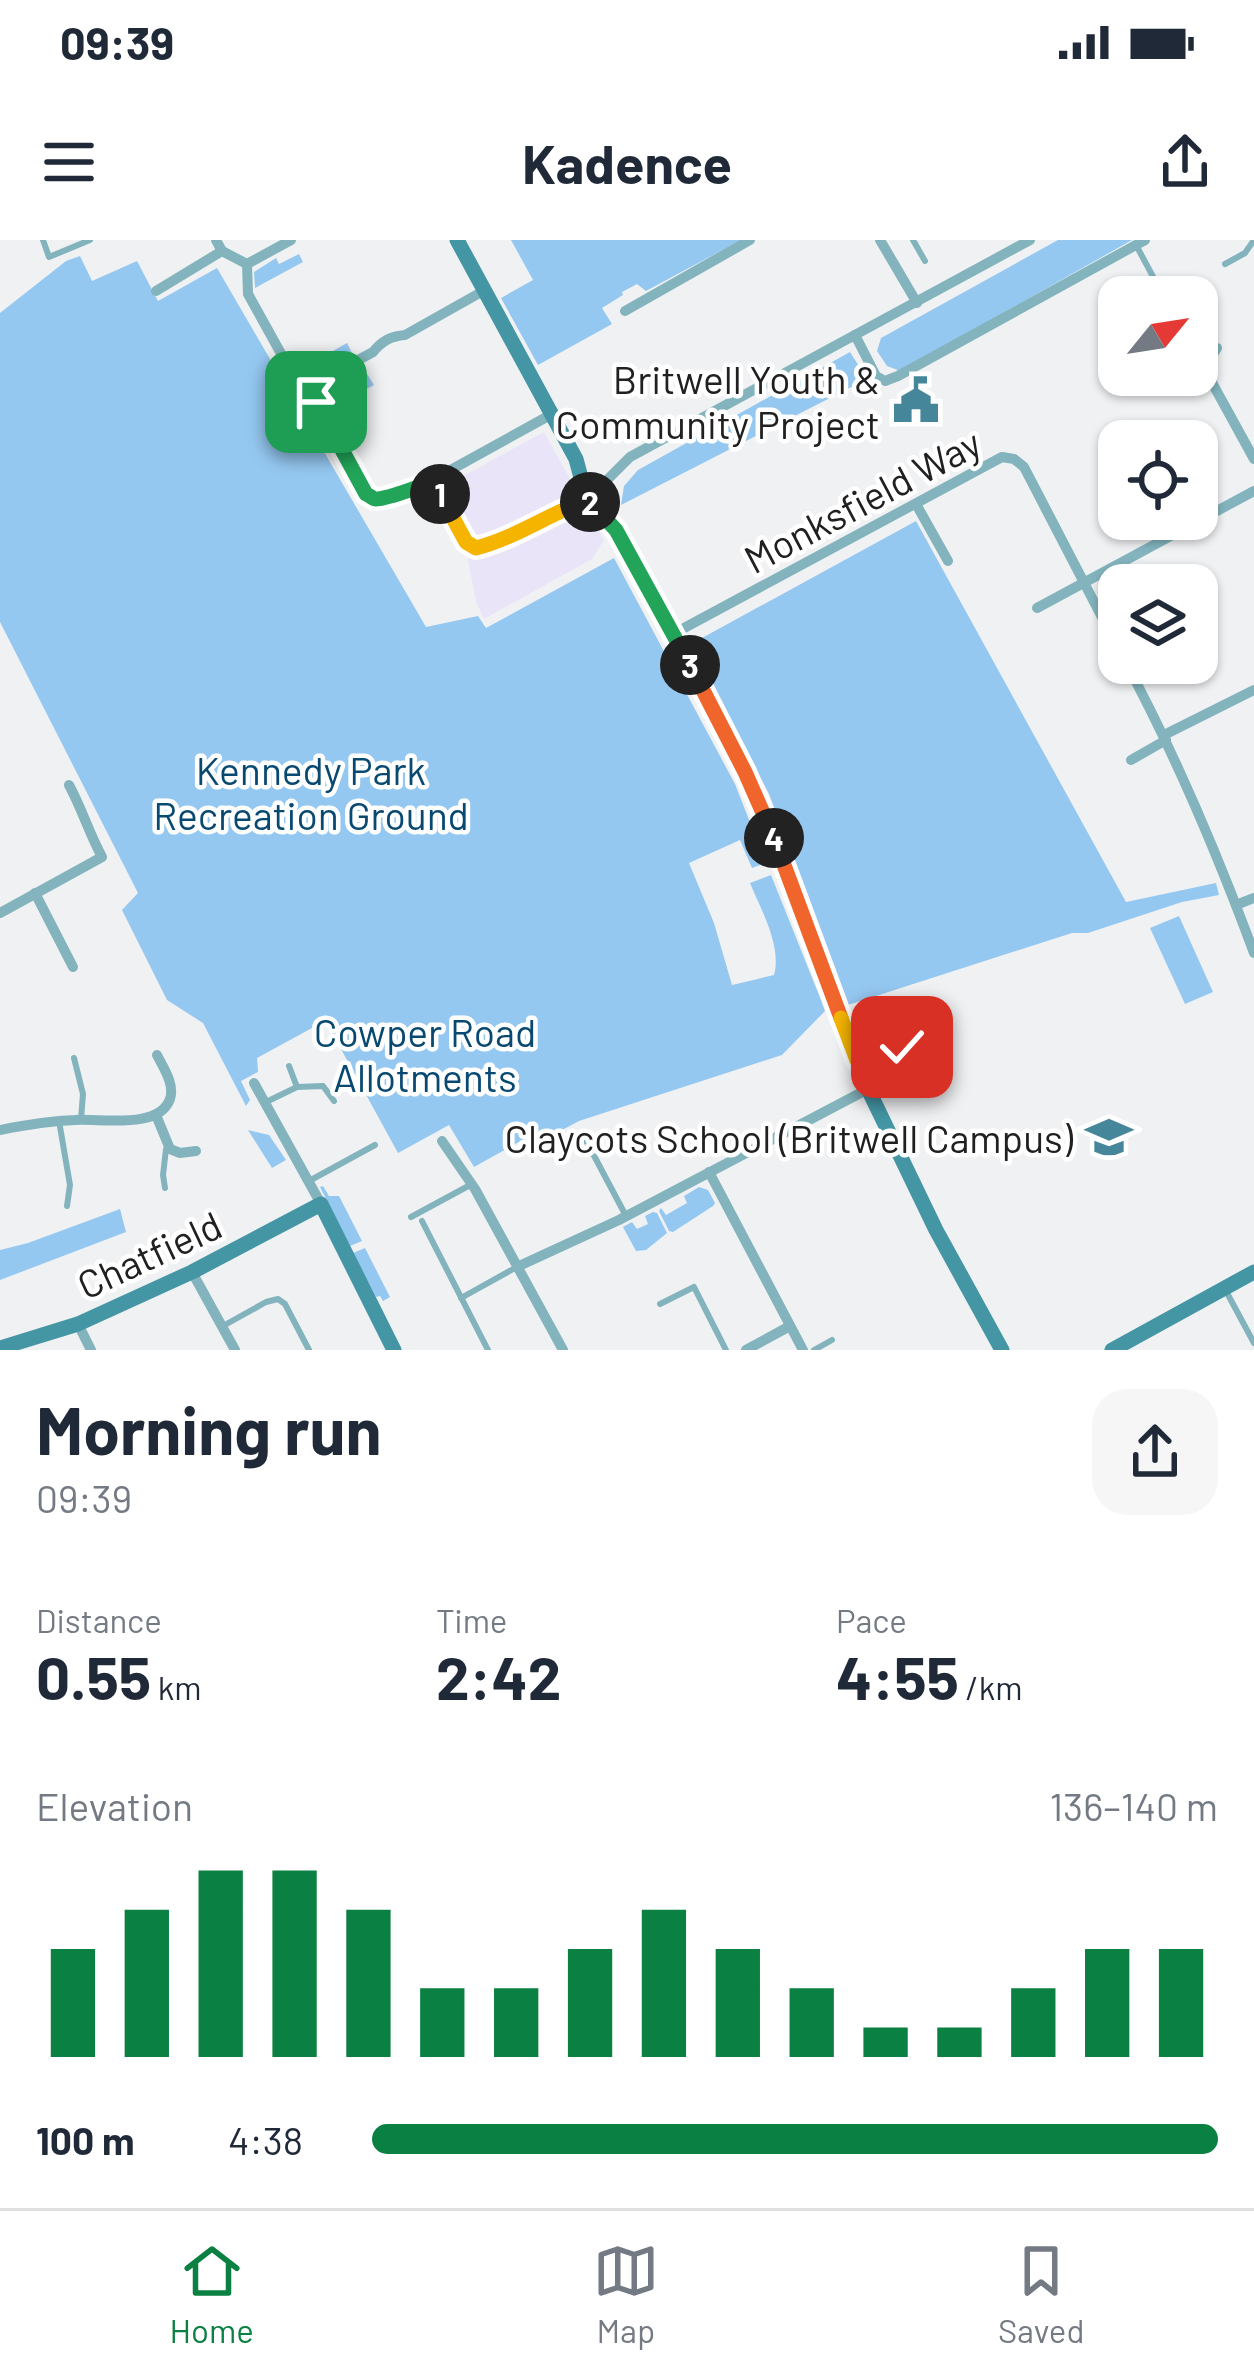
<!DOCTYPE html>
<meta charset="utf-8">
<style>
body{margin:0;font-family:Barlow,sans-serif;background:#f6f6f7;color:#1f2937;height:100vh;display:flex;flex-direction:column;font-size:45px;white-space:nowrap}
*{box-sizing:border-box;margin:0}
p{font-size:39px;color:#747a83}
.icon{flex:none;width:66px;height:66px;fill:none;stroke:currentColor;stroke-width:2;stroke-linecap:round;stroke-linejoin:round}
.map{position:relative;height:1110px;overflow:hidden}
.sheet{display:flex;flex-direction:column;background:#fff;flex:1}
.sheet>*{flex:none}
.needle{width:78px;rotate:60deg}
.buttons{position:absolute;left:1098px;top:36px;display:grid;gap:24px}
.buttons a{display:grid;place-items:center;width:120px;height:120px;border-radius:24px;background:#fff;box-shadow:0 3px 9px #0004;font-size:60px}
.pin{position:absolute;display:grid;place-items:center;width:102px;height:102px;color:#fff;margin:-51px;border-radius:24px;box-shadow:0 6px 18px #0006}
.km{position:absolute;width:60px;height:60px;margin:-30px;border-radius:50%;background:#222;color:#fff;font-size:33px;line-height:60px;text-align:center}
.round{display:grid;place-items:center;flex:none;width:126px;height:126px;border-radius:36px;background:#f6f6f7}
.head{display:flex;align-items:center;justify-content:space-between;height:204px;padding:0 36px}
h1{font-size:66px;font-weight:700;line-height:90px}
.stats{display:grid;grid-template-columns:repeat(3,1fr);gap:18px;height:204px;padding:12px 36px}
.stats div{display:grid;align-content:center}
.stats b{font-size:60px;font-weight:700}
.stats small{font-size:33px;font-weight:400}
.stats p{font-size:33px}
.chart{height:336px;padding:24px 36px}
.chart p{display:flex;justify-content:space-between}
.chart svg{width:100%;height:216px;margin-top:12px;stroke:#0b8043;stroke-width:6}
ul{padding:0 36px;list-style:none;font-size:39px}
li{display:grid;grid-template-columns:192px 144px 1fr;align-items:center;height:90px}
li i{height:30px;border-radius:15px;background:#0b8043}
.status{display:flex;justify-content:space-between;align-items:center;height:84px;padding:0 60px;background:#fff;direction:ltr}
.status svg{height:33px;fill:currentColor}
header{display:flex;justify-content:space-between;align-items:center;height:156px;padding:0 36px;background:#fff;font-size:54px;font-weight:700}
.tab-bar{display:flex;justify-content:space-around;align-items:center;height:168px;border-top:3px solid #e0e1e3;background:#fff;font-size:33px;color:#747a83}
.tab-bar a{display:grid;justify-items:center;gap:6px}
.tab-bar .on{color:#0b8043}
.map>svg:first-child{display:block}
.commercial{fill:#eae4f9}
.green{fill:#95c8f1}
.lines{fill:none;stroke-linecap:round;stroke-linejoin:round}
.lane{stroke:#83b4be;stroke-width:6}
.street{stroke:#83b4be;stroke-width:10}
.secondary{stroke:#4496a5;stroke-width:15}
.split-1-casing{stroke:#fff;stroke-width:24}
.split-2-casing{stroke:#fff;stroke-width:24}
.split-3-casing{stroke:#fff;stroke-width:24}
.split-4-casing{stroke:#fff;stroke-width:24}
.split-5-casing{stroke:#fff;stroke-width:24}
.split-6-casing{stroke:#fff;stroke-width:24}
.split-1{stroke:#22a559;stroke-width:15}
.split-2{stroke:#f5b400;stroke-width:15}
.split-3{stroke:#22a559;stroke-width:15}
.split-4{stroke:#f0652b;stroke-width:15}
.split-5{stroke:#f0652b;stroke-width:15}
.split-6{stroke:#f5b400;stroke-width:15}
.labels{text-anchor:middle;dominant-baseline:central;stroke-width:9;stroke-linejoin:round;paint-order:stroke}
.poi-label{font-size:39px;fill:#202021;stroke:#fff;text-anchor:end}
.street-label{font-size:39px;fill:#202021;stroke:#fff}
.park-label{font-size:39px;fill:#084971;stroke:#fff}
</style>
<div class="status"><b>09:39</b><svg viewBox="0 0 49 12"><path d="M0 12V9h3v3zM5 12V6h3v6zM10 12V3h3v9zM15 12V0h3v12zM26 1h20v11H26zM47 4h2v5h-2z"/></svg></div>
<header><svg class="icon" aria-label="menu" viewBox="0 0 24 24"><path d="M4 6h16M4 12h16M4 18h16"/></svg>Kadence<svg class="icon" aria-label="share" viewBox="0 0 24 24"><path d="M12 15V3M7 8l5-5 5 5M5 13v7h14v-7"/></svg></header>
<div class="map">
<svg width="1254" height="1110" viewBox="0 0 1254 1110">
<rect width="100%" height="100%" fill="#f0f1f3"/>
<path class="commercial" d="M 544,192 L 604,300 L 592,319 L 484,379 L 476,362 L 468,320 L 473,298 L 450,243 Z"/>
<g class="green">
<path d="M 511,0 L 741,0 L 646,51 L 637,44 L 622,52 L 623,55 L 602,68 L 612,84 L 538,125 L 501,58 L 533,40 Z"/>
<path d="M 1058,0 L 1132,0 L 900,131 L 887,126 L 877,111 L 881,98 Z"/>
<path d="M 299,14 L 303,22 L 255,48 L 254,32 L 276,18 L 279,24 Z"/>
<path d="M 80,16 L 92,41 L 137,21 L 158,61 L 217,28 L 426,387 L 478,376 L 486,388 L 614,318 L 735,544 L 766,623 L 752,628 L 740,600 L 689,623 L 714,683 L 732,745 L 774,735 C 782,706 761,670 750,643 L 771,635 L 821,760 L 825,771 L 782,815 L 579,881 L 532,906 L 526,898 L 474,927 L 449,885 L 398,913 L 324,778 L 323,782 L 257,818 L 258,832 L 241,841 L 250,860 L 246,866 L 203,783 L 167,760 L 122,670 L 138,653 L 0,382 L 0,73 L 66,21 Z"/>
<path d="M 347,103 L 353,115 L 334,125 L 336,131 L 317,140 L 299,130 Z"/>
<path d="M 850,112 L 867,139 L 621,265 L 624,246 L 638,230 Z"/>
<path d="M 367,134 L 374,145 L 325,170 L 322,165 L 322,150 L 343,139 L 346,143 Z"/>
<path d="M 916,281 L 1126,662 L 1216,643 L 1219,655 L 1182,662 L 1088,693 L 1072,693 L 848,765 L 769,554 L 696,415 L 702,398 Z"/>
<path d="M 1179,676 L 1213,752 L 1185,764 L 1150,688 Z"/>
<path d="M 248,890 L 269,895 L 286,920 L 272,928 Z"/>
<path d="M 323,946 L 329,956 L 339,956 L 362,1001 L 350,1006 L 320,947 Z"/>
<path d="M 699,947 L 708,950 L 715,963 L 713,966 L 673,992 L 669,991 L 659,971 L 661,968 L 666,975 L 687,963 L 684,956 Z"/>
<path d="M 120,969 L 126,992 L 0,1040 L 0,1010 L 28,1003 Z"/>
<path d="M 653,972 L 657,973 L 667,993 L 646,1010 L 636,1011 L 623,987 L 632,982 L 637,989 L 648,984 L 645,976 Z"/>
<path d="M 365,1008 L 390,1057 L 383,1061 L 380,1056 L 376,1057 L 353,1013 Z"/>
</g>
<g class="lines">
<g class="lane">
<path d="M 43,0 L 49,17 L 90,0"/>
<path d="M 913,0 L 925,21"/>
<path d="M 1136,5 L 1164,57"/>
<path d="M 1225,24 L 1245,13 L 1254,0"/>
<path d="M 433,241 L 466,302 L 475,308 C 514,299 547,275 585,261"/>
<path d="M 74,818 L 83,854 L 81,879"/>
<path d="M 860,818 L 885,808 L 902,807"/>
<path d="M 289,826 L 297,847"/>
<path d="M 264,863 L 297,847 L 323,846 L 334,861"/>
<path d="M 59,881 L 70,945 L 67,966"/>
<path d="M 582,893 L 626,976"/>
<path d="M 309,941 L 375,905"/>
<path d="M 165,948 L 163,935 L 166,909"/>
<path d="M 411,977 L 472,944"/>
<path d="M 422,981 L 488,1110"/>
<path d="M 1226,1051 L 1254,1103"/>
<path d="M 461,1058 L 515,1028"/>
<path d="M 660,1064 L 694,1047 L 726,1110"/>
<path d="M 223,1086 L 266,1062 L 278,1059 L 285,1064 L 309,1110"/>
<path d="M 814,1110 L 832,1100"/>
</g>
<g class="street">
<path d="M 216,0 L 222,11 L 247,24"/>
<path d="M 880,0 L 917,63"/>
<path d="M 247,24 L 248,54 L 289,128 L 314,144"/>
<path d="M 247,24 L 291,0"/>
<path d="M 156,51 L 222,11"/>
<path d="M 625,71 L 750,0"/>
<path d="M 855,95 L 876,136 L 885,141 L 898,136 L 1145,0"/>
<path d="M 1217,108 L 1204,128 L 1254,219"/>
<path d="M 314,144 L 316,162 L 320,170 L 366,254 L 374,259 L 418,248 L 552,174"/>
<path d="M 314,144 L 373,112 C 382,101 391,96 405,95 L 485,50"/>
<path d="M 587,260 L 630,217 L 1030,0"/>
<path d="M 916,264 L 948,321"/>
<path d="M 1037,368 L 1254,251"/>
<path d="M 673,394 L 1002,217 L 1014,219 L 1024,227 L 1119,410"/>
<path d="M 1126,423 C 1176,516 1217,613 1254,713"/>
<path d="M 1164,495 L 1254,450"/>
<path d="M 1131,520 L 1166,500"/>
<path d="M 35,653 L 73,727"/>
<path d="M 1236,665 L 1254,658"/>
<path d="M 0,673 L 102,617 C 89,593 82,569 69,545"/>
<path d="M 254,843 L 321,964"/>
<path d="M 156,875 L 170,909 L 180,913 L 196,911"/>
<path d="M 0,890 C 25,885 49,881 75,880 C 100,878 159,890 170,859 C 175,844 163,827 157,815"/>
<path d="M 442,901 L 475,949 L 563,1110"/>
<path d="M 709,932 L 803,1110"/>
<path d="M 519,1026 L 619,980 L 868,849"/>
<path d="M 192,1032 L 235,1110"/>
<path d="M 78,1084 L 91,1110"/>
<path d="M 746,1110 L 790,1086"/>
</g>
<g class="secondary">
<path d="M 457,0 L 576,219 L 587,260 L 616,291 L 745,531 L 774,599 L 868,849 L 936,990 L 1002,1110"/>
<path d="M 0,1108 L 78,1084 L 192,1032 L 321,964 L 394,1110"/>
<path d="M 1112,1110 L 1254,1032"/>
</g>
</g>
<g class="lines">
<defs>
<path id="split-1" d="M 316,162 L 366,254 C 369,255 372,258 375,259 C 381,261 425,245 433,241 L 440,254"/>
<path id="split-2" d="M 440,254 L 466,302 L 476,308 C 515,298 549,274 587,260 L 590,262"/>
<path id="split-3" d="M 590,262 L 616,290 L 690,425"/>
<path id="split-4" d="M 690,425 L 745,532 L 774,598"/>
<path id="split-5" d="M 774,598 L 841,778"/>
<path id="split-6" d="M 841,778 L 857,820 L 885,808 L 902,807"/>
</defs>
<use href="#split-1" class="split-1-casing"/>
<use href="#split-2" class="split-2-casing"/>
<use href="#split-3" class="split-3-casing"/>
<use href="#split-4" class="split-4-casing"/>
<use href="#split-5" class="split-5-casing"/>
<use href="#split-6" class="split-6-casing"/>
<use href="#split-1" class="split-1"/>
<use href="#split-2" class="split-2"/>
<use href="#split-3" class="split-3"/>
<use href="#split-4" class="split-4"/>
<use href="#split-5" class="split-5"/>
<use href="#split-6" class="split-6"/>
</g>
<defs>
<symbol id="civic-bare" viewBox="-9 -9 18 18"><path d="M-.6-6.5H3V-4.5H.6V-3L4-1V1h2V6H-6V1h2V-1L-.6-3ZM-1.2 2.5V6h2.4V2.5Z" fill="#46869a" stroke="#fff" stroke-width="2.5" paint-order="stroke"/></symbol>
<symbol id="school-bare" viewBox="-9 -9 18 18"><path d="M0-5L7-2L0 1L-7-2ZM-4 1L0 2.5L4 1V4Q0 6-4 4Z" fill="#46869a" stroke="#fff" stroke-width="2.5" paint-order="stroke"/></symbol>
</defs>
<g fill-rule="evenodd">
<use href="#civic-bare" x="883" y="127" width="66" height="66"/>
<use href="#school-bare" x="1076" y="864" width="66" height="66"/>
</g>
<g class="labels">
<g class="poi-label">
<text x="880" y="138">Britwell Youth &amp;<tspan x="880" dy="45">Community Project</tspan></text>
<text x="1073" y="897">Claycots School (Britwell Campus)</text>
</g>
<g class="street-label">
<text transform="translate(862 260) rotate(-28)">Monksfield Way</text>
<text transform="translate(149 1014) rotate(-25)">Chatfield</text>
</g>
<g class="park-label">
<text x="311" y="529">Kennedy Park<tspan x="311" dy="45">Recreation Ground</tspan></text>
<text x="425" y="791">Cowper Road<tspan x="425" dy="45">Allotments</tspan></text>
</g>
</g>
</svg>
<div class="buttons">
<a><svg class="needle" viewBox="-14 -14 28 28"><path d="M0-13l5 13h-10z" fill="#e53935"/><path d="M0 13l5-13h-10z" fill="#747a83"/></svg></a>
<a><svg class="icon" aria-label="locate" viewBox="0 0 24 24"><circle cx="12" cy="12" r="6"/><path d="M12 2v4M12 18v4M2 12h4M18 12h4"/></svg></a>
<a><svg class="icon" aria-label="layers" viewBox="0 0 24 24"><path d="M12 4l9 5-9 5-9-5zM3 14l9 5 9-5"/></svg></a>
</div>
<div class="pin" style="left:316px;top:162px;background:#1e9e55"><svg class="icon" aria-label="arrive" viewBox="0 0 24 24"><path d="M6 21V4h12l-3 4 3 4H6"/></svg></div>
<div class="pin" style="left:902px;top:807px;background:#d93025"><svg class="icon" aria-label="check" viewBox="0 0 24 24"><path d="M5 12l5 5 9-10"/></svg></div>
<b class="km" style="left:440px;top:254px">1</b>
<b class="km" style="left:590px;top:262px">2</b>
<b class="km" style="left:690px;top:425px">3</b>
<b class="km" style="left:774px;top:598px">4</b>
</div>
<section class="sheet">
<div class="head"><div><h1>Morning run</h1><p>09:39</p></div><a class="round"><svg class="icon" aria-label="share" viewBox="0 0 24 24"><path d="M12 15V3M7 8l5-5 5 5M5 13v7h14v-7"/></svg></a></div>
<div class="stats">
<div><p>Distance</p><b>0.55<small> km</small></b></div>
<div><p>Time</p><b>2:42</b></div>
<div><p>Pace</p><b>4:55<small> /km</small></b></div>
</div>
<div class="chart"><p><span>Elevation</span>136–140 m</p>
<svg viewBox="0 0 160 44" preserveAspectRatio="none"><path d="M5 44V22M15 44V14M25 44V6M35 44V6M45 44V14M55 44V30M65 44V30M75 44V22M85 44V14M95 44V22M105 44V30M115 44V38M125 44V38M135 44V30M145 44V22M155 44V22"/></svg>
</div>
<ul>
<li><b>100 m</b>4:38<i style="width:100%"></i></li>
</ul>
</section>
<nav class="tab-bar">
<a class="on"><svg class="icon" aria-label="home" viewBox="0 0 24 24"><path d="M3 11l9-7 9 7M6 9v11h12V9"/></svg>Home</a>
<a><svg class="icon" aria-label="map" viewBox="0 0 24 24"><path d="M3 6l6-2 6 2 6-2v14l-6 2-6-2-6 2zM9 4v14M15 6v14"/></svg>Map</a>
<a><svg class="icon" aria-label="saved" viewBox="0 0 24 24"><path d="M7 4h10v16l-5-4-5 4z"/></svg>Saved</a>
</nav>
